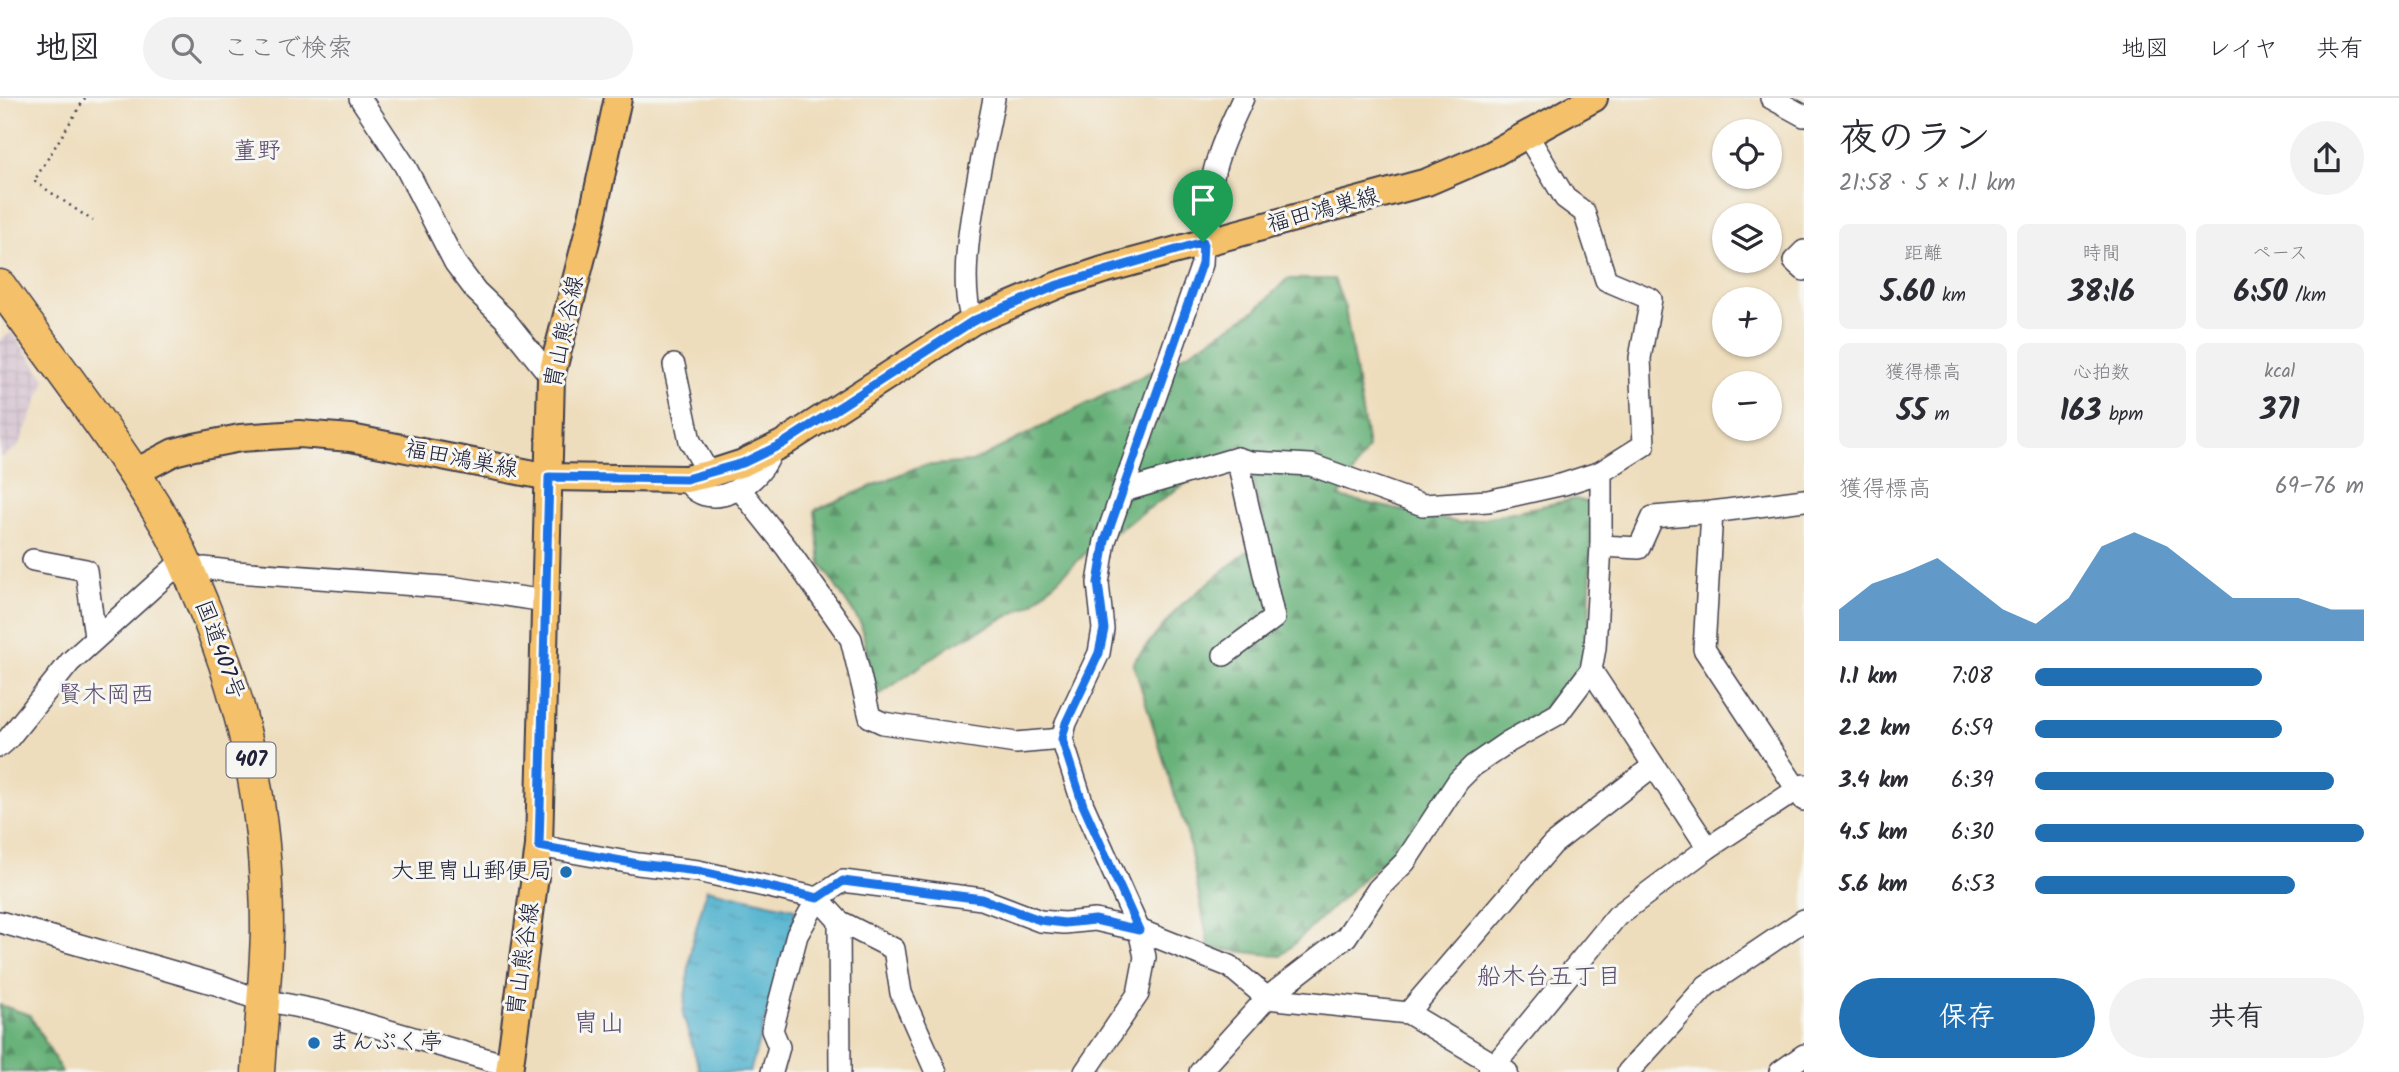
<!DOCTYPE html>
<html lang="ja">
<meta charset="utf-8">
<style>
body{margin:0;font-family:Kalam,"Klee One",sans-serif;background:#f2f2f3;color:#2b2b33;height:100vh;display:flex;flex-direction:column;font-size:26px;white-space:nowrap}
*{box-sizing:border-box;margin:0}
p{font-size:23px;color:#7c7c81}
.icon{flex:none;width:38px;height:38px;fill:none;stroke:currentColor;stroke-width:2;stroke-linecap:round;stroke-linejoin:round}
.map{position:relative;flex:1;overflow:hidden}
.sheet{display:flex;flex-direction:column;background:#fff;width:595px}
.sheet>*{flex:none}
.controls{position:absolute;left:1712px;top:21px;display:grid;gap:14px}
.controls a{display:grid;place-items:center;width:70px;height:70px;border-radius:50%;background:#fff;box-shadow:0 2px 5px #0004;font-size:35px}
.pin{position:absolute;display:grid;place-items:center;width:60px;height:60px;color:#fff;margin:-72px -30px;border-radius:50% 50% 50% 0;rotate:-45deg;box-shadow:0 0 7px #0007}
.pin .icon{rotate:45deg}
.round{display:grid;place-items:center;flex:none;width:74px;height:74px;border-radius:37px;background:#f2f2f3}
.headline{display:flex;align-items:center;justify-content:space-between;height:119px;padding:0 35px}
h1{font-size:38px;font-weight:700;line-height:52px}
.metrics{display:grid;grid-template-columns:repeat(3,1fr);gap:10px;height:119px;padding:7px 35px}
.metrics div{display:grid;align-content:center;border-radius:10px;background:#f2f2f3;text-align:center}
.metrics b{font-size:30px;font-weight:700}
.metrics small{font-size:19px;font-weight:400}
.metrics p{font-size:19px}
.chart{height:196px;padding:14px 35px}
.chart p{display:flex;justify-content:space-between}
.chart svg{width:100%;height:126px;margin-top:7px;fill:#1f6fb2;opacity:.7}
.action{display:flex;gap:14px;margin-top:auto;padding:14px 35px}
.action a{flex:1;height:80px;border-radius:42px;background:#1f6fb2;color:#fff;font-size:28px;font-weight:700;line-height:80px;text-align:center}
.action a+a{background:#f2f2f3;color:#2b2b33}
ul{padding:0 35px;list-style:none;font-size:23px}
li{display:grid;grid-template-columns:112px 84px 1fr;align-items:center;height:52px}
li i{height:18px;border-radius:9px;background:#1f6fb2}
header{display:flex;align-items:center;gap:42px;box-sizing:border-box;height:98px;padding:0 35px;background:#fff;border-bottom:2px solid #e1e1e2}
header strong{font-size:33px}
nav{display:flex;gap:38px;margin-inline-start:auto;font-size:24px}
.search{width:490px;height:63px;background:#f2f2f3;display:flex;align-items:center;gap:18px;box-sizing:border-box;padding:0 24px;border-radius:38px;color:#7c7c81;font-size:26px}
main{display:flex;flex:1;min-height:0}
.map>svg:first-child{display:block}
.industrial{fill:url(#industrial-grid)}
.forest{fill:url(#forest-firs);stroke:#466a5a;stroke-width:2}
.water{fill:url(#water-ripples);stroke:#386a84;stroke-width:2}
.lines{fill:none;stroke-linecap:round;stroke-linejoin:round}
.minor-casing{stroke:#413e4e;stroke-width:24}
.major-casing{stroke:#413e4e;stroke-width:30}
.highway-casing{stroke:#413e4e;stroke-width:35}
.path{stroke:#413e4e;stroke-width:2.5;stroke-dasharray:2 5;stroke-linecap:butt}
.minor{stroke:#fff;stroke-width:21}
.major{stroke:#f4c16b;stroke-width:26}
.highway{stroke:#f4c16b;stroke-width:32}
.route-casing{stroke:#fff;stroke-width:14}
.route{stroke:#1a73e8;stroke-width:9}
.poi-dot{fill:#1f6fb2;stroke:#f6f6f2;stroke-width:2.5}
.labels{text-anchor:middle;dominant-baseline:central;stroke-width:6;stroke-linejoin:round;paint-order:stroke}
.shield{fill:#f6f6f2;stroke:#626272;stroke-width:2}
.shield-label{font-size:21px;font-weight:bold;fill:#22223b}
.street-label{font-size:23px;fill:#22223b;stroke:#f6f6f2}
.poi-label{font-size:23px;fill:#22223b;stroke:#f6f6f2;text-anchor:end}
.neighbourhood-label{font-size:24px;fill:#5b4b6d;stroke:#f6f6f2}
.quarter-label{font-size:26px;fill:#5b4b6d;stroke:#f6f6f2}
</style>
<header>
<strong>地図</strong>
<div class="search"><svg class="icon" aria-label="search" viewBox="0 0 24 24"><circle cx="10" cy="10" r="6"/><path d="M15 15l6 6"/></svg>ここで検索</div>
<nav><a>地図</a><a>レイヤ</a><a>共有</a></nav>
</header>
<main>
<div class="map">
<svg width="1804" height="974" viewBox="0 0 1804 974">
<defs>
<pattern id="industrial-grid" width="8" height="8" patternUnits="userSpaceOnUse" patternTransform="scale(1.75)"><rect width="8" height="8" fill="#d1bdcc"/><path d="M0 4h8M4 0v8" fill="none" stroke="#b3a2b0"/></pattern>
<pattern id="forest-firs" width="22" height="20" patternUnits="userSpaceOnUse" patternTransform="scale(1.75)"><rect width="22" height="20" fill="#69b27a"/><path d="M5 1l3.5 6h-7zM16 11l3.5 6h-7z" fill="#569065"/></pattern>
<pattern id="water-ripples" width="26" height="14" patternUnits="userSpaceOnUse" patternTransform="scale(1.75)"><rect width="26" height="14" fill="#4eb1cd"/><path d="M2 4q2-2 4 0t4 0M15 11q2-2 4 0t4 0" fill="none" stroke="#4090a8"/></pattern>
</defs>
<rect width="100%" height="100%" fill="#f6f6f2"/>
<filter id="ink" filterUnits="userSpaceOnUse"><feTurbulence type="fractalNoise" baseFrequency=".0143" numOctaves="2"/><feDisplacementMap in="SourceGraphic" scale="14" xChannelSelector="R" yChannelSelector="G"/><feConvolveMatrix kernelMatrix="1 2 1 2 8 2 1 2 1" color-interpolation-filters="sRGB"/></filter>
<filter id="wash" filterUnits="userSpaceOnUse"><feTurbulence type="fractalNoise" baseFrequency=".00686" numOctaves="4" result="noise"/><feDisplacementMap in="SourceGraphic" scale="28" xChannelSelector="R" yChannelSelector="G"/><feGaussianBlur stdDeviation="1.57" result="paint"/><feColorMatrix in="noise" values="0 0 0 0 0 0 0 0 0 0 0 0 0 0 0 0 0 1.4 0 .05"/><feComposite in="paint" operator="in"/></filter>
<g filter="url(#wash)">
<rect width="100%" height="100%" fill="#eeddbc"/>
<path class="industrial" d="M 12,234 L 46,282 L 18,349 L 0,360 L 0,242 Z"/>
<g class="forest">
<path d="M 1287,181 L 1334,181 L 1345,210 L 1368,350 L 1339,399 L 1460,425 L 1575,401 L 1592,405 L 1588,569 L 1281,858 L 1209,850 L 1188,739 L 1133,564 L 1179,509 L 1266,438 L 1243,346 L 1090,451 L 1032,506 L 951,547 L 876,599 L 861,526 L 821,466 L 815,412 L 920,368 L 972,364 L 1190,254 L 1257,211 Z"/>
<path d="M 0,907 L 30,917 L 62,974 L 0,974 Z"/>
</g>
<path class="water" d="M 707,791 L 795,811 L 795,820 L 750,974 L 698,974 L 699,970 L 683,917 L 692,845 Z"/>
</g>
<g filter="url(#ink)">
<g class="lines">
<defs>
<g id="minor">
<path d="M 360,0 L 405,68 L 455,165 L 476,193 L 504,220 L 551,279"/>
<path d="M 1771,0 L 1804,18"/>
<path d="M 1211,142 C 1204,82 1219,53 1243,0"/>
<path d="M 1804,153 L 1794,163 L 1804,172"/>
<path d="M 973,223 C 952,177 985,52 994,0"/>
<path d="M 674,267 L 690,343 L 709,376"/>
<path d="M 686,381 C 708,420 764,384 772,351"/>
<path d="M 739,390 L 786,449 L 851,541 L 870,619 L 883,625 L 1016,645 L 1062,641"/>
<path d="M 1124,393 L 1237,360 L 1251,364 L 1311,367 L 1423,407 L 1488,403 L 1564,386 L 1601,374"/>
<path d="M 1712,414 L 1704,551 L 1804,702"/>
<path d="M 1601,448 L 1639,450 L 1653,419 L 1712,414 L 1804,402"/>
<path d="M 33,462 L 86,472 L 95,539"/>
<path d="M 190,475 L 204,470 L 237,474 L 457,490 L 546,503"/>
<path d="M 1224,557 L 1274,520 L 1237,360"/>
<path d="M 1591,572 L 1708,750"/>
<path d="M 0,648 L 8,641 L 70,564 L 184,461"/>
<path d="M 539,748 L 638,766 L 698,773 L 818,800 L 839,823 L 894,851 L 901,895 L 936,974"/>
<path d="M 839,823 L 840,974"/>
<path d="M 0,824 L 219,887 L 254,900 L 324,914 L 510,968"/>
<path d="M 1408,915 L 1553,746 L 1653,668"/>
<path d="M 772,974 L 779,949 L 772,932 L 797,837 L 818,800 L 843,783 L 982,801 L 1040,823 L 1064,825 L 1095,822 L 1139,832 L 1229,868 L 1267,900 L 1408,915 L 1507,974"/>
<path d="M 1085,974 L 1138,896 L 1145,859 L 1139,832 L 1083,707 L 1062,641 L 1066,625 L 1099,555 L 1103,531 L 1098,485 L 1105,443 L 1202,166 L 1203,144"/>
<path d="M 1200,974 L 1267,900 L 1346,839 L 1378,791 L 1405,764 L 1458,683 L 1473,668 L 1508,644 L 1558,616 L 1591,572 L 1595,550 L 1601,448 L 1601,374 L 1644,347 L 1640,260 L 1651,201 L 1606,182 L 1584,114 L 1565,100 L 1527,37"/>
<path d="M 1489,974 L 1617,818 L 1708,750 L 1804,687"/>
<path d="M 1628,974 L 1706,888 L 1804,822"/>
<path d="M 1780,974 L 1804,957"/>
</g>
<g id="major">
<path d="M 134,375 L 174,354 L 194,349 L 240,340 L 299,336 L 351,340 L 549,379 L 686,381 L 709,376 L 743,365 L 782,346 L 973,223 L 1058,187 L 1103,172 L 1427,84 L 1490,57 L 1594,0"/>
<path d="M 509,974 L 539,748 L 551,279 L 592,120 L 618,0"/>
</g>
<path id="highway" d="M 0,188 C 56,267 118,344 167,428 C 181,452 191,479 202,505 C 246,609 267,718 267,831 C 266,878 261,926 258,974"/>
</defs>
<use href="#minor" class="minor-casing"/>
<use href="#major" class="major-casing"/>
<use href="#highway" class="highway-casing"/>
<path class="path" d="M 85,0 L 34,83 L 93,123"/>
<use href="#minor" class="minor"/>
<use href="#major" class="major"/>
<use href="#highway" class="highway"/>
</g>
</g>
<g class="lines" filter="url(#ink)">
<defs>
<path id="route" d="M 1203,144 L 1202,166 L 1105,443 L 1098,485 L 1104,531 L 1099,555 L 1066,625 L 1062,641 L 1083,707 L 1139,832 L 1095,822 L 1064,825 L 1040,822 L 982,801 L 843,783 L 818,800 L 698,773 L 638,766 L 539,748 L 549,379 L 686,381 L 743,365 L 782,346 L 973,223 L 1058,187 Z"/>
</defs>
<use href="#route" class="route-casing"/>
<use href="#route" class="route"/>
</g>
<g class="poi-dot">
<circle cx="566" cy="774" r="7"/>
<circle cx="314" cy="945" r="7"/>
</g>
<g class="labels">
<rect class="shield" x="226.5" y="644.5" width="49" height="35" rx="5"/>
<g class="shield-label">
<text x="251" y="662">407</text>
</g>
<g class="street-label">
<text transform="translate(1323 113) rotate(-15)">福田鴻巣線</text>
<text transform="translate(565 234) rotate(-78)">胄山熊谷線</text>
<text transform="translate(461 362) rotate(11)">福田鴻巣線</text>
<text transform="translate(219 552) rotate(70)">国道407号</text>
<text transform="translate(524 861) rotate(-82)">胄山熊谷線</text>
</g>
<g class="poi-label">
<text x="552" y="774">大里冑山郵便局</text>
<text x="328" y="945" text-anchor="start">まんぷく亭</text>
</g>
<g class="neighbourhood-label">
<text x="257" y="53">董野</text>
<text x="106" y="597">賢木岡西</text>
<text x="1549" y="879">船木台五丁目</text>
</g>
<g class="quarter-label">
<text x="599" y="926">冑山</text>
</g>
</g>
</svg>
<div class="controls">
<a><svg class="icon" aria-label="locate" viewBox="0 0 24 24"><circle cx="12" cy="12" r="6"/><path d="M12 2v4M12 18v4M2 12h4M18 12h4"/></svg></a>
<a><svg class="icon" aria-label="layers" viewBox="0 0 24 24"><path d="M12 4l9 5-9 5-9-5zM3 14l9 5 9-5"/></svg></a>
<a>+</a>
<a>−</a>
</div>
<div class="pin" style="left:1203px;top:144px;background:#1e9e55"><svg class="icon" aria-label="arrive" viewBox="0 0 24 24"><path d="M6 21V4h12l-3 4 3 4H6"/></svg></div>
</div>
<section class="sheet">
<div class="headline"><div><h1>夜のラン</h1><p>21:58 · 5 × 1.1 km</p></div><a class="round"><svg class="icon" aria-label="share" viewBox="0 0 24 24"><path d="M12 15V3M7 8l5-5 5 5M5 13v7h14v-7"/></svg></a></div>
<div class="metrics">
<div><p>距離</p><b>5.60<small> km</small></b></div>
<div><p>時間</p><b>38:16</b></div>
<div><p>ペース</p><b>6:50<small> /km</small></b></div>
</div>
<div class="metrics">
<div><p>獲得標高</p><b>55<small> m</small></b></div>
<div><p>心拍数</p><b>163<small> bpm</small></b></div>
<div><p>kcal</p><b>371</b></div>
</div>
<div class="chart"><p><span>獲得標高</span>69–76 m</p>
<svg viewBox="0 0 160 44" preserveAspectRatio="none"><path d="M0 44V33L10 24L20 20L30 15L40 24L50 33L60 38L70 29L80 11L90 6L100 11L110 20L120 29L130 29L140 29L150 33L160 33V44z"/></svg>
</div>
<ul>
<li><b>1.1 km</b>7:08<i style="width:69%"></i></li>
<li><b>2.2 km</b>6:59<i style="width:75%"></i></li>
<li><b>3.4 km</b>6:39<i style="width:91%"></i></li>
<li><b>4.5 km</b>6:30<i style="width:100%"></i></li>
<li><b>5.6 km</b>6:53<i style="width:79%"></i></li>
</ul>
<div class="action"><a>保存</a><a>共有</a></div>
</section>
</main>
